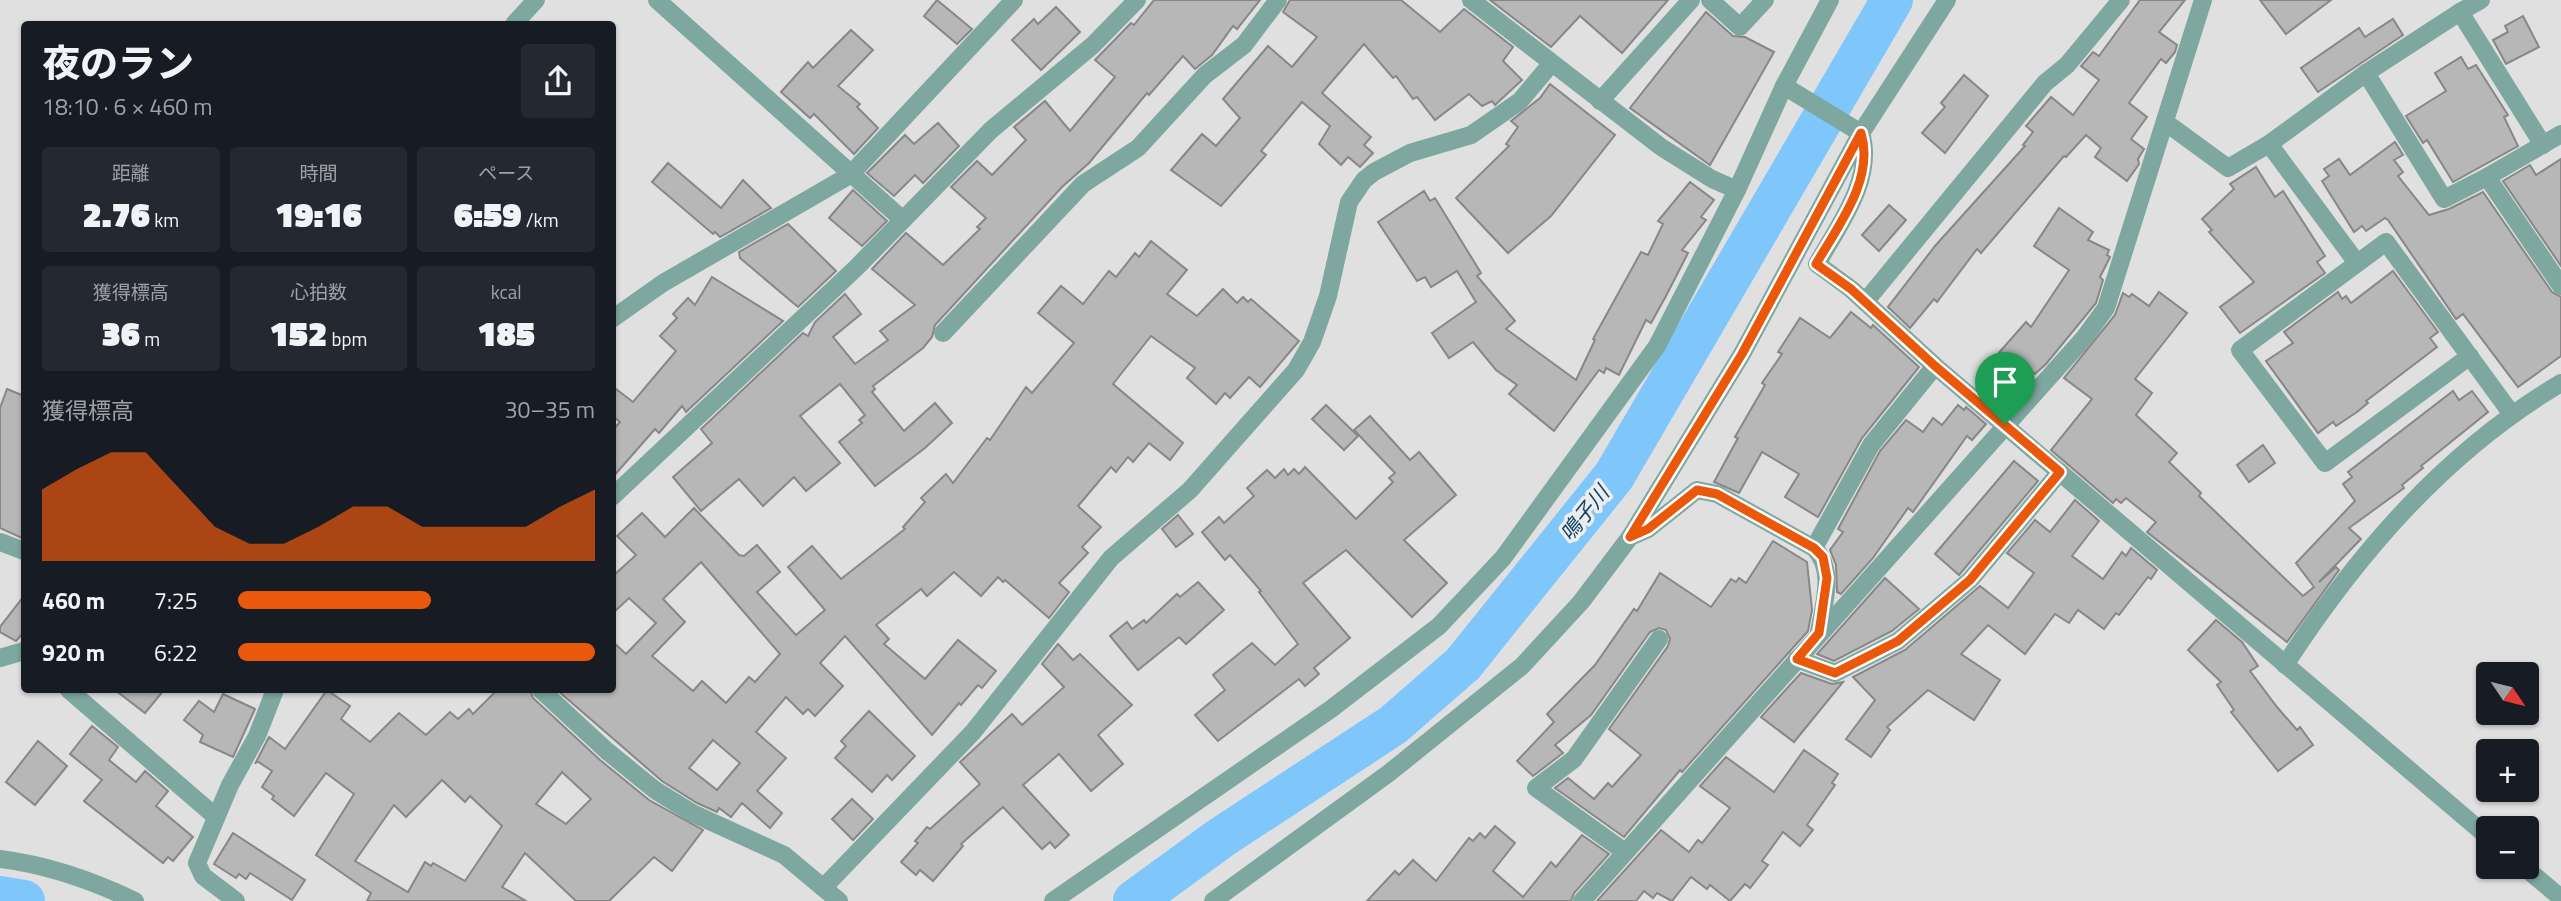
<!DOCTYPE html>
<html lang="ja">
<meta charset="utf-8">
<style>
body{margin:0;font-family:"Titillium Web","Noto Sans JP",sans-serif;background:#242831;color:#f1f3f6;height:100vh;display:flex;flex-direction:column;font-size:26px;white-space:nowrap}
*{box-sizing:border-box;margin:0}
p{font-size:23px;color:#9ea1a6}
.icon{flex:none;width:38px;height:38px;fill:none;stroke:currentColor;stroke-width:2;stroke-linecap:round;stroke-linejoin:round}
.map{position:relative;flex:1;overflow:hidden}
.side{position:absolute;left:21px;top:21px;width:595px;height:672px;display:flex;flex-direction:column;background:#171b24;border-radius:7px;box-shadow:0 2px 5px #0004}
.side>*{flex:none}
.needle{width:46px;rotate:125deg}
.tools{position:absolute;left:2476px;top:662px;display:grid;gap:14px}
.tools a{display:grid;place-items:center;width:63px;height:63px;border-radius:7px;background:#171b24;box-shadow:0 2px 5px #0004;font-size:35px}
.pin{position:absolute;display:grid;place-items:center;width:60px;height:60px;color:#fff;margin:-72px -30px;border-radius:50% 50% 50% 0;rotate:-45deg;box-shadow:0 0 7px #0007}
.pin .icon{rotate:45deg}
.round{display:grid;place-items:center;flex:none;width:74px;height:74px;border-radius:7px;background:#242831}
.overview{display:flex;align-items:center;justify-content:space-between;height:119px;padding:0 21px}
h1{font-size:38px;font-weight:800;line-height:52px}
.figures{display:grid;grid-template-columns:repeat(3,1fr);gap:10px;height:119px;padding:7px 21px}
.figures div{display:grid;align-content:center;border-radius:7px;background:#242831;text-align:center}
.figures b{font-size:35px;font-weight:800}
.figures small{font-size:19px;font-weight:400}
.figures p{font-size:19px}
.chart{height:196px;padding:14px 21px}
.chart p{display:flex;justify-content:space-between}
.chart svg{width:100%;height:126px;margin-top:7px;fill:#ea580c;opacity:.7}
ul{padding:0 21px;list-style:none;font-size:23px}
li{display:grid;grid-template-columns:112px 84px 1fr;align-items:center;height:52px}
li i{height:18px;border-radius:9px;background:#ea580c}
.map>svg:first-child{display:block}
.lines{fill:none;stroke-linecap:round;stroke-linejoin:round}
.river{stroke:#7fc6fb;stroke-width:42}
.building{fill:#b8b7b8;stroke:#878788;stroke-width:2;fill-rule:evenodd}
.minor{stroke:#7da79f;stroke-width:18}
.route-casing{stroke:#fff;stroke-width:14}
.route{stroke:#ea580c;stroke-width:9}
.labels{text-anchor:middle;dominant-baseline:central;stroke-width:7;stroke-linejoin:round;paint-order:stroke}
.water-label{font-size:21px;font-style:italic;fill:#0d4467;stroke:#ededee}
</style>
<div class="map">
<svg width="2561" height="901" viewBox="0 0 2561 901">
<rect width="100%" height="100%" fill="#e0e0e1"/>
<g class="lines">
<g class="river">
<path d="M 0,897 L 24,901"/>
<path d="M 1134,901 L 1222,837 L 1393,725 L 1463,664 L 1614,476 L 1892,0"/>
</g>
</g>
<g class="building">
<path d="M 937,0 L 972,29 L 957,44 L 924,16 Z"/>
<path d="M 1154,0 L 1260,0 L 1237,29 L 1233,26 L 1212,55 L 1195,69 L 1183,56 L 1149,95 L 1147,93 L 1089,163 L 1062,187 L 935,325 L 932,337 L 923,348 L 873,386 L 875,389 L 872,392 L 904,431 L 935,403 L 952,423 L 925,448 L 875,486 L 839,442 L 862,423 L 859,420 L 865,415 L 840,384 L 800,416 L 840,463 L 806,491 L 794,477 L 763,506 L 739,479 L 701,511 L 673,477 L 712,443 L 701,429 L 803,333 L 808,336 L 815,322 L 845,294 L 861,314 L 833,337 L 855,364 L 888,340 L 880,331 L 915,305 L 872,269 L 906,233 L 943,265 L 980,229 L 977,227 L 986,218 L 951,187 L 977,161 L 992,175 L 1026,140 L 1014,127 L 1045,101 L 1070,131 L 1115,77 L 1095,60 L 1131,23 L 1134,25 Z"/>
<path d="M 1290,0 L 1401,0 L 1440,32 L 1464,9 L 1513,47 L 1503,61 L 1522,80 L 1495,105 L 1492,101 L 1482,106 L 1469,94 L 1435,120 L 1417,97 L 1413,99 L 1396,76 L 1393,78 L 1364,44 L 1322,93 L 1371,137 L 1364,145 L 1373,153 L 1360,167 L 1348,157 L 1341,165 L 1319,144 L 1330,126 L 1302,102 L 1261,151 L 1266,155 L 1221,206 L 1171,170 L 1202,134 L 1216,146 L 1240,118 L 1223,99 L 1268,46 L 1292,67 L 1317,37 L 1283,12 Z"/>
<path d="M 1490,0 L 1668,0 L 1622,53 L 1580,16 L 1551,47 Z"/>
<path d="M 2140,0 L 2185,0 L 2159,32 L 2177,45 L 2175,52 L 2166,63 L 2161,59 L 2129,103 L 2147,117 L 2131,139 L 2144,149 L 2138,159 L 2139,164 L 2127,181 L 2095,157 L 2101,148 L 2086,135 L 2066,157 L 2064,156 L 1981,253 L 1977,249 L 1937,302 L 1934,299 L 1910,328 L 1888,307 L 1935,246 L 2025,146 L 2023,145 L 2033,132 L 2026,126 L 2051,97 L 2073,115 L 2099,80 L 2081,66 L 2093,52 L 2099,56 Z"/>
<path d="M 2260,0 L 2331,0 L 2286,34 Z"/>
<path d="M 1056,7 L 1080,32 L 1041,70 L 1012,40 L 1034,19 L 1038,24 Z"/>
<path d="M 1706,12 L 1733,36 L 1745,37 L 1774,52 L 1710,165 L 1630,108 Z"/>
<path d="M 2523,16 L 2539,47 L 2506,64 L 2493,40 L 2508,32 L 2505,26 Z"/>
<path d="M 2393,19 L 2403,35 L 2318,92 L 2301,68 L 2359,28 L 2365,37 Z"/>
<path d="M 851,30 L 873,50 L 838,86 L 860,104 L 857,107 L 878,128 L 854,154 L 814,114 L 810,118 L 781,92 L 808,62 L 813,68 Z"/>
<path d="M 2461,57 L 2468,69 L 2476,65 L 2508,115 L 2504,117 L 2518,146 L 2453,182 L 2427,140 L 2423,143 L 2406,116 L 2446,91 L 2435,73 Z"/>
<path d="M 1964,75 L 1988,96 L 1945,153 L 1922,133 L 1945,107 L 1941,103 Z"/>
<path d="M 1550,84 L 1615,135 L 1551,216 L 1508,253 L 1456,198 L 1509,146 L 1506,144 L 1518,127 L 1511,121 L 1540,98 Z"/>
<path d="M 938,123 L 959,146 L 923,183 L 915,175 L 894,196 L 867,173 L 905,135 L 914,144 Z"/>
<path d="M 2395,142 L 2403,155 L 2394,160 L 2403,172 L 2398,176 L 2429,215 L 2449,209 L 2483,192 L 2552,292 L 2561,297 L 2561,356 L 2518,387 L 2463,314 L 2456,319 L 2388,220 L 2385,218 L 2366,231 L 2362,226 L 2354,232 L 2322,181 L 2329,176 L 2324,169 L 2339,159 L 2350,175 Z"/>
<path d="M 2561,159 L 2561,266 L 2503,181 L 2530,165 L 2536,175 Z"/>
<path d="M 668,163 L 721,208 L 743,180 L 771,208 L 720,237 L 715,232 L 713,234 L 652,182 Z"/>
<path d="M 2256,167 L 2275,197 L 2283,191 L 2325,256 L 2317,262 L 2325,273 L 2240,333 L 2220,307 L 2254,282 L 2209,232 L 2212,230 L 2202,219 L 2234,189 L 2230,184 Z"/>
<path d="M 1690,182 L 1714,200 L 1701,217 L 1706,220 L 1682,250 L 1688,253 L 1666,296 L 1651,323 L 1646,320 L 1619,375 L 1606,368 L 1604,373 L 1599,370 L 1554,431 L 1509,394 L 1517,385 L 1496,370 L 1473,342 L 1449,358 L 1432,333 L 1476,302 L 1457,271 L 1431,287 L 1425,277 L 1417,281 L 1378,222 L 1424,191 L 1430,201 L 1435,198 L 1481,273 L 1477,276 L 1515,321 L 1506,329 L 1576,380 L 1595,340 L 1593,339 L 1641,252 L 1648,255 L 1663,224 L 1658,221 Z"/>
<path d="M 853,190 L 887,221 L 862,246 L 829,218 Z"/>
<path d="M 1889,205 L 1906,220 L 1879,251 L 1862,235 Z"/>
<path d="M 2059,208 L 2093,232 L 2088,240 L 2109,250 L 2107,255 L 2110,257 L 2100,277 L 2103,280 L 2096,303 L 2046,364 L 2035,374 L 2026,366 L 1995,402 L 1980,390 L 1989,379 L 1981,373 L 2026,322 L 2031,327 L 2069,270 L 2034,246 Z"/>
<path d="M 788,224 L 836,271 L 798,307 L 740,258 L 739,252 Z"/>
<path d="M 1151,241 L 1187,270 L 1167,294 L 1197,316 L 1223,289 L 1237,303 L 1243,297 L 1248,302 L 1251,299 L 1299,341 L 1260,387 L 1249,377 L 1230,398 L 1225,393 L 1216,404 L 1187,378 L 1195,368 L 1151,336 L 1113,384 L 1183,443 L 1170,460 L 1149,443 L 1133,462 L 1128,457 L 1116,472 L 1111,467 L 1078,506 L 1101,527 L 1082,547 L 1088,553 L 1059,583 L 1069,592 L 1049,618 L 1005,580 L 1003,582 L 998,577 L 981,596 L 954,572 L 927,596 L 921,589 L 876,625 L 889,639 L 884,644 L 925,679 L 958,640 L 996,671 L 982,688 L 978,685 L 961,705 L 959,703 L 932,735 L 845,636 L 820,663 L 843,686 L 815,716 L 808,709 L 803,714 L 786,697 L 756,732 L 786,758 L 757,791 L 782,813 L 770,828 L 742,803 L 731,817 L 719,808 L 717,812 L 697,803 L 662,781 L 557,690 L 612,690 L 612,641 L 626,654 L 656,623 L 629,598 L 612,614 L 612,577 L 636,555 L 617,536 L 642,513 L 665,537 L 694,508 L 739,555 L 744,556 L 757,545 L 780,572 L 757,592 L 796,635 L 825,610 L 788,567 L 812,546 L 841,579 L 905,529 L 903,527 L 925,502 L 921,498 L 946,474 L 953,483 L 987,438 L 990,440 L 1026,387 L 1032,393 L 1074,343 L 1038,313 L 1061,286 L 1083,304 L 1109,271 L 1116,277 L 1135,253 L 1139,257 ZM 701,562 L 780,654 L 755,682 L 749,677 L 726,703 L 702,681 L 693,691 L 652,656 L 685,622 L 663,599 ZM 713,740 L 740,763 L 717,790 L 689,768 Z"/>
<path d="M 2393,271 L 2438,332 L 2430,338 L 2437,347 L 2366,401 L 2368,403 L 2357,412 L 2336,426 L 2333,422 L 2318,433 L 2266,361 L 2293,343 L 2284,332 L 2338,292 L 2342,299 L 2346,296 L 2351,303 Z"/>
<path d="M 712,277 L 783,321 L 686,412 L 682,406 L 659,433 L 655,429 L 612,478 L 612,431 L 620,422 L 612,415 L 612,386 L 633,402 L 676,351 L 660,336 L 677,318 L 673,314 L 688,298 L 695,305 Z"/>
<path d="M 2159,292 L 2187,313 L 2135,379 L 2152,393 L 2136,415 L 2177,453 L 2169,462 L 2201,493 L 2199,496 L 2303,596 L 2314,587 L 2296,563 L 2355,501 L 2343,484 L 2352,477 L 2348,472 L 2453,391 L 2459,400 L 2472,391 L 2488,412 L 2421,466 L 2423,468 L 2402,485 L 2404,488 L 2349,528 L 2361,539 L 2319,582 L 2336,567 L 2339,570 L 2287,642 L 2147,532 L 2156,522 L 2126,498 L 2121,503 L 2116,499 L 2113,503 L 2051,450 L 2092,399 L 2064,378 L 2115,315 L 2123,293 L 2129,297 L 2132,294 L 2149,306 Z"/>
<path d="M 1851,312 L 1871,328 L 1873,325 L 1919,367 L 1862,438 L 1818,517 L 1785,497 L 1799,474 L 1762,452 L 1739,493 L 1714,482 L 1738,438 L 1735,437 L 1765,385 L 1762,383 L 1782,354 L 1778,352 L 1800,318 L 1830,338 Z"/>
<path d="M 7,389 L 24,396 L 24,539 L 0,528 L 0,408 Z"/>
<path d="M 1326,405 L 1358,436 L 1344,450 L 1312,419 Z"/>
<path d="M 1958,405 L 1964,410 L 1966,407 L 1986,424 L 1972,440 L 1967,436 L 1913,512 L 1908,508 L 1873,558 L 1841,594 L 1837,592 L 1836,565 L 1830,550 L 1843,532 L 1838,529 L 1880,451 L 1906,420 L 1923,432 L 1933,418 L 1942,425 Z"/>
<path d="M 1370,416 L 1410,460 L 1419,452 L 1456,495 L 1404,540 L 1447,583 L 1412,617 L 1346,550 L 1303,583 L 1350,638 L 1314,668 L 1319,674 L 1305,686 L 1299,679 L 1218,741 L 1195,715 L 1225,690 L 1213,675 L 1252,643 L 1275,665 L 1298,644 L 1259,592 L 1261,591 L 1230,555 L 1225,560 L 1202,532 L 1219,517 L 1224,523 L 1254,496 L 1247,488 L 1267,470 L 1275,478 L 1284,469 L 1288,475 L 1294,469 L 1299,474 L 1305,467 L 1356,519 L 1393,482 L 1389,478 L 1395,473 L 1354,430 Z"/>
<path d="M 2263,445 L 2275,463 L 2249,482 L 2237,465 Z"/>
<path d="M 2014,461 L 2038,481 L 1959,575 L 1935,554 Z"/>
<path d="M 2075,500 L 2099,521 L 2072,556 L 2103,579 L 2122,552 L 2126,556 L 2131,548 L 2157,570 L 2151,579 L 2148,577 L 2119,615 L 2116,613 L 2104,629 L 2078,610 L 2069,623 L 2055,614 L 2025,654 L 1988,625 L 1961,654 L 2000,680 L 1974,720 L 1928,690 L 1887,727 L 1890,730 L 1871,757 L 1846,739 L 1875,700 L 1853,677 L 1905,650 L 1980,586 L 2008,608 L 2034,573 L 2007,553 L 2035,520 L 2050,532 Z"/>
<path d="M 1178,515 L 1193,534 L 1176,547 L 1162,529 Z"/>
<path d="M 1773,541 L 1807,562 L 1812,610 L 1808,631 L 1682,772 L 1680,770 L 1624,837 L 1555,788 L 1568,778 L 1594,799 L 1608,783 L 1612,787 L 1641,755 L 1609,729 L 1668,646 L 1670,639 L 1666,630 L 1659,628 L 1650,632 L 1591,715 L 1555,745 L 1563,753 L 1533,776 L 1517,761 L 1554,722 L 1547,714 L 1595,665 L 1634,609 L 1637,611 L 1660,573 L 1711,607 L 1731,579 L 1736,582 L 1739,578 L 1746,583 Z"/>
<path d="M 1885,578 L 1919,609 L 1892,631 L 1834,661 L 1817,654 Z"/>
<path d="M 1198,582 L 1224,610 L 1186,644 L 1179,637 L 1138,670 L 1110,636 L 1127,622 L 1132,629 L 1144,620 L 1146,623 L 1177,594 L 1180,597 Z"/>
<path d="M 24,596 L 24,632 L 16,641 L 0,632 L 0,627 Z"/>
<path d="M 2216,620 L 2242,642 L 2258,666 L 2250,671 L 2277,707 L 2297,730 L 2300,727 L 2313,745 L 2278,771 L 2231,712 L 2234,710 L 2217,685 L 2221,682 L 2188,650 Z"/>
<path d="M 1058,644 L 1073,660 L 1080,654 L 1132,705 L 1098,735 L 1123,764 L 1091,791 L 1059,754 L 1023,785 L 1069,835 L 1055,848 L 1050,842 L 1042,849 L 1003,807 L 961,844 L 963,846 L 933,881 L 920,870 L 916,875 L 901,862 L 918,843 L 915,841 L 927,827 L 930,829 L 980,784 L 960,762 L 1012,714 L 1022,725 L 1064,687 L 1042,664 Z"/>
<path d="M 1801,673 L 1832,684 L 1843,682 L 1794,742 L 1761,717 Z"/>
<path d="M 115,690 L 164,690 L 145,713 Z"/>
<path d="M 327,690 L 350,706 L 341,719 L 370,742 L 399,713 L 426,735 L 450,712 L 458,719 L 469,709 L 473,714 L 497,690 L 530,690 L 533,698 L 600,760 L 649,800 L 703,830 L 672,871 L 654,857 L 609,901 L 576,901 L 525,853 L 502,887 L 526,901 L 367,901 L 371,893 L 316,855 L 354,794 L 326,773 L 294,816 L 272,799 L 274,796 L 262,787 L 272,771 L 257,761 L 255,764 L 269,737 L 285,749 ZM 562,772 L 591,799 L 566,824 L 536,804 ZM 442,780 L 465,802 L 470,796 L 502,826 L 465,881 L 433,863 L 431,866 L 425,862 L 408,892 L 355,861 L 394,805 L 406,817 Z"/>
<path d="M 223,694 L 255,709 L 233,757 L 200,742 L 203,735 L 184,720 L 199,701 L 214,712 Z"/>
<path d="M 869,711 L 915,756 L 892,780 L 887,775 L 872,792 L 835,758 L 846,746 L 841,741 Z"/>
<path d="M 92,726 L 118,747 L 109,760 L 136,782 L 145,771 L 168,791 L 156,806 L 193,837 L 173,861 L 168,857 L 163,863 L 84,801 L 102,780 L 70,754 Z"/>
<path d="M 38,741 L 67,766 L 35,805 L 6,782 Z"/>
<path d="M 1804,750 L 1838,774 L 1832,783 L 1835,785 L 1807,825 L 1813,830 L 1800,846 L 1783,832 L 1762,861 L 1768,865 L 1750,888 L 1745,884 L 1730,901 L 1710,885 L 1707,889 L 1691,877 L 1672,901 L 1657,893 L 1653,898 L 1644,891 L 1636,901 L 1597,901 L 1661,830 L 1689,852 L 1698,840 L 1702,843 L 1730,808 L 1700,786 L 1726,757 L 1774,792 Z"/>
<path d="M 852,799 L 873,819 L 853,840 L 832,819 Z"/>
<path d="M 1495,826 L 1515,843 L 1493,871 L 1523,897 L 1551,862 L 1556,867 L 1582,835 L 1609,854 L 1574,893 L 1571,901 L 1367,901 L 1395,871 L 1399,875 L 1413,860 L 1436,881 L 1469,838 L 1473,841 L 1480,833 L 1485,838 Z"/>
<path d="M 233,833 L 305,880 L 292,900 L 250,873 L 246,879 L 239,874 L 236,878 L 214,864 Z"/>
</g>
<g class="lines">
<g class="minor">
<path d="M 657,0 L 903,220"/>
<path d="M 1471,0 L 1661,147 L 1712,179 L 1737,190"/>
<path d="M 1710,0 L 1740,27 L 1765,0"/>
<path d="M 2460,12 L 2481,0"/>
<path d="M 514,24 L 536,0"/>
<path d="M 2366,73 L 2460,12 L 2543,145"/>
<path d="M 1784,86 L 1861,133 C 1875,179 1838,226 1817,264 L 1851,289 L 1935,366 L 2488,837"/>
<path d="M 1600,101 L 1691,0"/>
<path d="M 2165,122 L 2228,168 L 2269,144 L 2366,73 L 2444,199 L 2487,177 L 2561,286"/>
<path d="M 2269,144 L 2357,263"/>
<path d="M 2487,177 L 2561,134"/>
<path d="M 1865,302 L 2045,83 L 2067,65 L 2121,0"/>
<path d="M 612,319 L 663,283 L 850,175 L 1014,0"/>
<path d="M 943,333 L 1083,184 L 1138,148 L 1205,75 L 1244,45 L 1278,0"/>
<path d="M 2470,356 L 2325,463 L 2240,350 L 2386,242 L 2511,413"/>
<path d="M 612,497 L 856,268 L 991,130 L 1093,45 L 1137,0"/>
<path d="M 1630,537 L 1648,529 L 1697,490 L 1717,494 L 1814,548 L 1871,445 L 1935,366"/>
<path d="M 0,542 L 24,551"/>
<path d="M 1814,548 C 1836,570 1823,606 1819,633"/>
<path d="M 0,658 L 24,651"/>
<path d="M 1797,659 L 1835,673 L 1898,641 L 1970,580 L 2060,472"/>
<path d="M 2285,665 C 2358,553 2445,452 2561,383"/>
<path d="M 69,690 L 216,817"/>
<path d="M 541,690 L 607,751 L 655,790 L 692,813 L 784,855 L 839,901"/>
<path d="M 1625,852 L 1536,788 L 1574,759 L 1659,639"/>
<path d="M 0,859 C 48,865 91,880 135,901"/>
<path d="M 2523,866 L 2561,898"/>
<path d="M 824,887 L 973,732 L 1111,558 L 1190,490 L 1296,370 L 1312,342 L 1328,296 L 1349,202 L 1364,180 L 1374,172 L 1410,153 L 1471,135 L 1520,101 L 1551,64"/>
<path d="M 236,901 L 203,876 L 197,863 L 230,785 L 257,736 L 275,690"/>
<path d="M 1053,901 L 1331,709 L 1439,626 L 1503,558 L 1657,346 L 1737,190 L 1784,86 L 1830,0"/>
<path d="M 1213,901 L 1389,773 L 1522,666 L 1581,602 L 1630,537 L 1742,354 L 1861,133 L 1947,0"/>
<path d="M 1582,901 L 2084,338 L 2106,308 L 2203,0"/>
</g>
</g>
<g class="lines">
<defs>
<path id="route" d="M 1861,133 C 1875,179 1838,226 1816,264 L 1851,289 L 1935,366 L 2060,472 L 1970,580 L 1898,641 L 1835,673 L 1797,659 L 1819,633 L 1827,578 L 1823,557 L 1814,548 L 1717,494 L 1697,490 L 1648,529 L 1630,537 L 1742,354 Z"/>
</defs>
<use href="#route" class="route-casing"/>
<use href="#route" class="route"/>
</g>
<g class="labels">
<g class="water-label">
<text transform="translate(1584 513) rotate(-51)">鳴子川</text>
</g>
</g>
</svg>
<div class="tools">
<a><svg class="needle" viewBox="-14 -14 28 28"><path d="M0-13l5 13h-10z" fill="#e53935"/><path d="M0 13l5-13h-10z" fill="#9ea1a6"/></svg></a>
<a>+</a>
<a>−</a>
</div>
<div class="pin" style="left:2005px;top:424px;background:#1e9e55"><svg class="icon" aria-label="arrive" viewBox="0 0 24 24"><path d="M6 21V4h12l-3 4 3 4H6"/></svg></div>
<section class="side">
<div class="overview"><div><h1>夜のラン</h1><p>18:10 · 6 × 460 m</p></div><a class="round"><svg class="icon" aria-label="share" viewBox="0 0 24 24"><path d="M12 15V3M7 8l5-5 5 5M5 13v7h14v-7"/></svg></a></div>
<div class="figures">
<div><p>距離</p><b>2.76<small> km</small></b></div>
<div><p>時間</p><b>19:16</b></div>
<div><p>ペース</p><b>6:59<small> /km</small></b></div>
</div>
<div class="figures">
<div><p>獲得標高</p><b>36<small> m</small></b></div>
<div><p>心拍数</p><b>152<small> bpm</small></b></div>
<div><p>kcal</p><b>185</b></div>
</div>
<div class="chart"><p><span>獲得標高</span>30–35 m</p>
<svg viewBox="0 0 160 44" preserveAspectRatio="none"><path d="M0 44V19L10 12L20 6L30 6L40 19L50 32L60 38L70 38L80 32L90 25L100 25L110 32L120 32L130 32L140 32L150 25L160 19V44z"/></svg>
</div>
<ul>
<li><b>460 m</b>7:25<i style="width:54%"></i></li>
<li><b>920 m</b>6:22<i style="width:100%"></i></li>
</ul>
</section>
</div>
